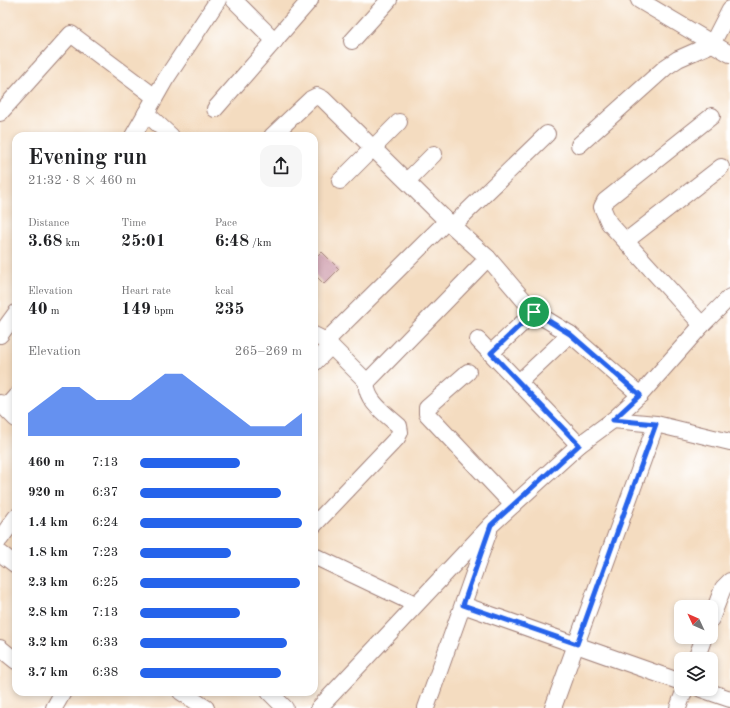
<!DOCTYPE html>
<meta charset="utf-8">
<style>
body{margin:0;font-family:"Old Standard TT",serif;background:#f6f6f6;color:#202124;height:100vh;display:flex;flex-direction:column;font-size:15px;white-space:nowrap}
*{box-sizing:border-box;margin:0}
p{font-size:13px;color:#757577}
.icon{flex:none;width:22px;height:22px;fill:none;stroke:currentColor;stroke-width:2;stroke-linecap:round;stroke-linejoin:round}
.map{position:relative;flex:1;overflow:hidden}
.side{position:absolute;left:12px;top:132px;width:306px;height:564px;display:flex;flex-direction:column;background:#fff;border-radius:12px;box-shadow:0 2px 6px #0003}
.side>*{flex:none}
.needle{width:26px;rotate:314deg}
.tools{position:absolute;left:674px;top:600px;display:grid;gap:8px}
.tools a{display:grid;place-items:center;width:44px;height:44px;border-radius:8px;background:#fff;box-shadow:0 2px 6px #0003;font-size:20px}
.pin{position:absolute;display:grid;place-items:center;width:34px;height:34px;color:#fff;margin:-17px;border:2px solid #fff;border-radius:50%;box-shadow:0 1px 4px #0007}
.round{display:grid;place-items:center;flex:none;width:42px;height:42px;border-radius:12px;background:#f6f6f6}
.overview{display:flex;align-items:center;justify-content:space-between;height:68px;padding:0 16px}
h1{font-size:22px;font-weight:600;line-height:30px}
.metrics{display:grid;grid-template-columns:repeat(3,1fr);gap:6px;height:68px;padding:4px 16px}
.metrics div{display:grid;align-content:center}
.metrics b{font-size:17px;font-weight:600}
.metrics small{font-size:11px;font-weight:400}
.metrics p{font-size:11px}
.chart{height:112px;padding:8px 16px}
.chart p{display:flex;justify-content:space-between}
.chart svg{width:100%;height:72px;margin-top:4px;fill:#2563eb;opacity:.7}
ul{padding:0 16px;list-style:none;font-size:13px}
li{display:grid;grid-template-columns:64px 48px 1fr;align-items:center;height:30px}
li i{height:10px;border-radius:5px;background:#2563eb}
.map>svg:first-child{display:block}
.building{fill:#cc99a9}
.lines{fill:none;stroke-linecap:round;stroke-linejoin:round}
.minor-casing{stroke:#9f7e76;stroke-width:18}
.minor{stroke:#fff;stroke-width:16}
.route-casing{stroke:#fff;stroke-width:8}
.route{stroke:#2563eb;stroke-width:5}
</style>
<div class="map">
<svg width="730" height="708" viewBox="0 0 730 708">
<rect width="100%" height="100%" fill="#fff"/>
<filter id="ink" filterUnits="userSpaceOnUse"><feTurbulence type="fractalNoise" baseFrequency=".025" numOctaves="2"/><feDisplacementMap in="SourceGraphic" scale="8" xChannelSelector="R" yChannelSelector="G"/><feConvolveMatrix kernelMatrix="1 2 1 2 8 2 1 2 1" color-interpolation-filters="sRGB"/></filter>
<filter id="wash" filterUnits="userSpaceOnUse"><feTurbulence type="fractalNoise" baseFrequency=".012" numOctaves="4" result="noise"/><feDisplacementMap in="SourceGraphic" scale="16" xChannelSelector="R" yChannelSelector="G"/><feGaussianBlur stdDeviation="0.9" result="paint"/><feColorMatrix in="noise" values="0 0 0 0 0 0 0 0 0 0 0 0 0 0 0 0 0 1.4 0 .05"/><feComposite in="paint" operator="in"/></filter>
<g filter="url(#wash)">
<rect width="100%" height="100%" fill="#f4dcc0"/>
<g id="blocks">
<path class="building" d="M 322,252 L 339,269 L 324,284 L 314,274 L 314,260 Z"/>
</g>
</g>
<g filter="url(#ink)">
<use href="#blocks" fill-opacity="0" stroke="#9f7e76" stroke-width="1"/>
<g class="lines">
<defs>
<g id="minor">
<path d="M 234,0 L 275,41"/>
<path d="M 639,0 L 730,54"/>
<path d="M 352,41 L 389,0"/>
<path d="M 215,109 L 310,0"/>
<path d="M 0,113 L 71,34 L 155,97"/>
<path d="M 146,113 L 171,136"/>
<path d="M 133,136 L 165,80 L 218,0"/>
<path d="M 272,136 L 311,99 L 317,96 L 323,99 L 447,221 L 488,258 L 534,312 L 570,334 L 640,395"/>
<path d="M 579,145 L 666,67 L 678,59 L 712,44 L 730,9"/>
<path d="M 340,181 L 399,122"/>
<path d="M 407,181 L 434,154"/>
<path d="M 453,225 L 547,134"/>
<path d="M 626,241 L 721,167"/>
<path d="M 702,325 L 609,223 L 602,207 L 605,201 L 712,116"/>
<path d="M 0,335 L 16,313"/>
<path d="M 314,335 L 326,341 L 367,382 L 488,258"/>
<path d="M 478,340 L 579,445"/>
<path d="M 326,341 L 447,221"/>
<path d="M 491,353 L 534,312"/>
<path d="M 314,363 L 331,346"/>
<path d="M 468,372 L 427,408 L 427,414 L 513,505"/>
<path d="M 519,382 L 570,334"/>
<path d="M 0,403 L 16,419"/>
<path d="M 8,405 L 16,396"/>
<path d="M 656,424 L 730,442"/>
<path d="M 314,525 L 397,438 L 400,432 L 399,426 C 387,415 364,400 367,382"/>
<path d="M 0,539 L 16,517"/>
<path d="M 0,553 L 16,565"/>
<path d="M 314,556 L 415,604"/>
<path d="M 463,605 L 681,682"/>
<path d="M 711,619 L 723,588 L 730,581"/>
<path d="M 0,648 L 16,661"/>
<path d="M 696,659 L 704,637"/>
<path d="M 701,689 L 730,699"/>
<path d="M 181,692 L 206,708"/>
<path d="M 269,692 L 285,708"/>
<path d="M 54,708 L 63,692"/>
<path d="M 319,708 L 491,525 L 579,445 L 613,420 L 640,395 L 702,325 L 730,297"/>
<path d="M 426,708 L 489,531"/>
<path d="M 553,708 L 656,424 L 613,420"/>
<path d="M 678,708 L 685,689"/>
</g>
</defs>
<use href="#minor" class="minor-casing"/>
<use href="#minor" class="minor"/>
</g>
</g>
<g class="lines" filter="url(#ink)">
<defs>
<path id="route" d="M 534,312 L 570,334 L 640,395 L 613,420 L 656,424 L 577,644 L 463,605 L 491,525 L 579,445 L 491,353 Z"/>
</defs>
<use href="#route" class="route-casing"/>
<use href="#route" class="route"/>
</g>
</svg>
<div class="tools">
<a><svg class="needle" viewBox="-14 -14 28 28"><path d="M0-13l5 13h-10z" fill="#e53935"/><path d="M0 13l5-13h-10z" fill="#757577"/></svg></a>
<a><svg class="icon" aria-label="layers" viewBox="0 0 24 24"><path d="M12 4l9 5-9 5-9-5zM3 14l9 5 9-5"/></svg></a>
</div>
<div class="pin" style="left:534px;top:312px;background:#1e9e55"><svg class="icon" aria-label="arrive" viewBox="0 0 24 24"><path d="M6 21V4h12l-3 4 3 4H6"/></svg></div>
<section class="side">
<div class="overview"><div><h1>Evening run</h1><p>21:32 · 8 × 460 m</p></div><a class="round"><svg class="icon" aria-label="share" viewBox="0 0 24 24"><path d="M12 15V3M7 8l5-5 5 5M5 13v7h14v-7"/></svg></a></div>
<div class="metrics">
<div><p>Distance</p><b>3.68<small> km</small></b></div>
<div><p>Time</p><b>25:01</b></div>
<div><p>Pace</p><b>6:48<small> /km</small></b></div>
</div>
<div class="metrics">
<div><p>Elevation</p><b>40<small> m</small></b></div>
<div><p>Heart rate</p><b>149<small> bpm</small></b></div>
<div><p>kcal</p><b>235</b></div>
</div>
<div class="chart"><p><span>Elevation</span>265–269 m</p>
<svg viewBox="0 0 160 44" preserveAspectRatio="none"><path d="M0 44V30L10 22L20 14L30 14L40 22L50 22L60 22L70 14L80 6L90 6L100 14L110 22L120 30L130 38L140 38L150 38L160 30V44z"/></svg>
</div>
<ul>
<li><b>460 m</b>7:13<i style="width:62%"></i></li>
<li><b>920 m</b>6:37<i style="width:87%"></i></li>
<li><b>1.4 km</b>6:24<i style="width:100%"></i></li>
<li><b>1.8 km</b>7:23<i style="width:56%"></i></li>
<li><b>2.3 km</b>6:25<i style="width:99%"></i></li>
<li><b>2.8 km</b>7:13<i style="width:62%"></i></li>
<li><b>3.2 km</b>6:33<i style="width:91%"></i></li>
<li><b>3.7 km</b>6:38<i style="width:87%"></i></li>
</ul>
</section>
</div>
